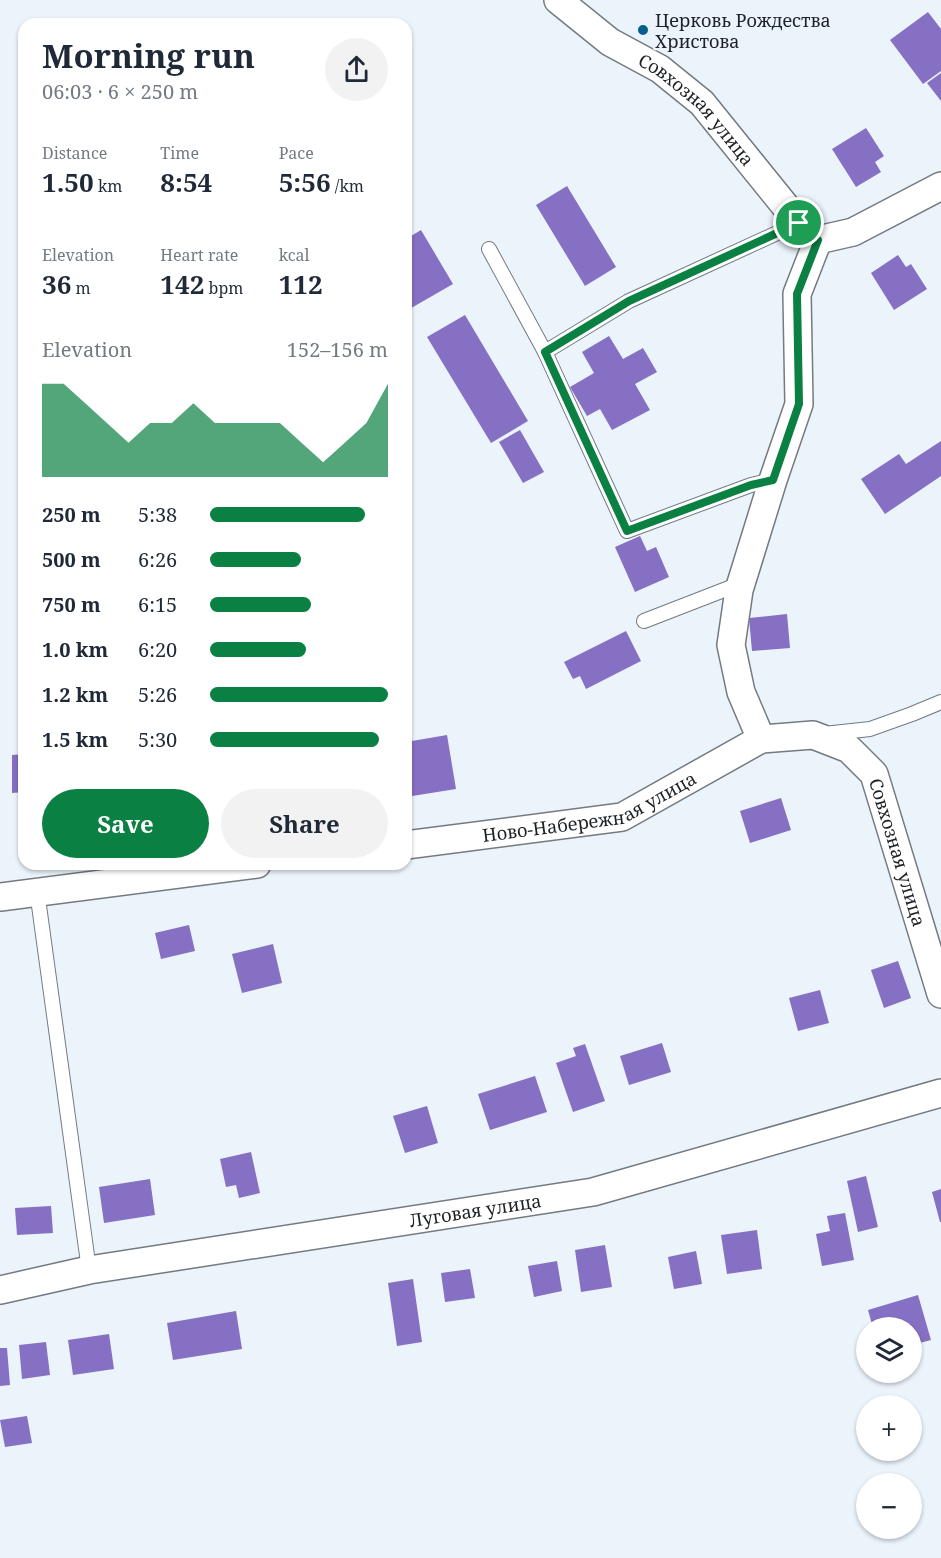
<!DOCTYPE html>
<meta charset="utf-8">
<style>
body{margin:0;font-family:"Noto Serif",serif;background:#f2f2f3;color:#1f2937;height:100vh;display:flex;flex-direction:column;font-size:22px;white-space:nowrap}
*{box-sizing:border-box;margin:0}
p{font-size:20px;color:#747a83}
.icon{flex:none;width:33px;height:33px;fill:none;stroke:currentColor;stroke-width:2;stroke-linecap:round;stroke-linejoin:round}
.map{position:relative;flex:1;overflow:hidden}
.details{position:absolute;left:18px;top:18px;width:394px;height:852px;display:flex;flex-direction:column;background:#fff;border-radius:18px;box-shadow:0 2px 4px #0004}
.details>*{flex:none}
.tools{position:absolute;left:856px;top:1317px;display:grid;gap:12px}
.tools a{display:grid;place-items:center;width:66px;height:66px;border-radius:50%;background:#fff;box-shadow:0 2px 4px #0004;font-size:30px}
.pin{position:absolute;display:grid;place-items:center;width:51px;height:51px;color:#fff;margin:-26px;border:3px solid #fff;border-radius:50%;box-shadow:0 2px 6px #0007}
.round{display:grid;place-items:center;flex:none;width:63px;height:63px;border-radius:32px;background:#f2f2f3}
.head{display:flex;align-items:center;justify-content:space-between;height:102px;padding:0 24px}
h1{font-size:33px;font-weight:700;line-height:45px}
.figures{display:grid;grid-template-columns:repeat(3,1fr);gap:9px;height:102px;padding:6px 24px}
.figures div{display:grid;align-content:center}
.figures b{font-size:26px;font-weight:700}
.figures small{font-size:16px;font-weight:400}
.figures p{font-size:16px}
.chart{height:168px;padding:12px 24px}
.chart p{display:flex;justify-content:space-between}
.chart svg{width:100%;height:108px;margin-top:6px;fill:#0b8043;opacity:.7}
.primary-button{display:flex;gap:12px;margin-top:auto;padding:12px 24px}
.primary-button a{flex:1;height:69px;border-radius:36px;background:#0b8043;color:#fff;font-size:24px;font-weight:700;line-height:69px;text-align:center}
.primary-button a+a{background:#f2f2f3;color:#1f2937}
ul{padding:0 24px;list-style:none;font-size:20px}
li{display:grid;grid-template-columns:96px 72px 1fr;align-items:center;height:45px}
li i{height:15px;border-radius:8px;background:#0b8043}
.map>svg:first-child{display:block}
.building{fill:#8670c3}
.lines{fill:none;stroke-linecap:round;stroke-linejoin:round}
.lane-casing{stroke:#737a81;stroke-width:16}
.street-casing{stroke:#737a81;stroke-width:30}
.lane{stroke:#fff;stroke-width:14}
.street{stroke:#fff;stroke-width:27}
.route-casing{stroke:#fff;stroke-width:12}
.route{stroke:#0b8043;stroke-width:8}
.poi-dot{fill:#045f90;stroke:#ebf3fb;stroke-width:2}
.labels{text-anchor:middle;dominant-baseline:central;stroke-width:4.5;stroke-linejoin:round;paint-order:stroke}
.poi-label{font-size:18px;fill:#1f2225;stroke:#ebf3fb;text-anchor:start}
.street-label{font-size:18px;fill:#1f2225;stroke:#ebf3fb}
</style>
<div class="map">
<svg width="941" height="1558" viewBox="0 0 941 1558">
<rect width="100%" height="100%" fill="#ebf3fb"/>
<g class="building">
<path d="M 928,12 L 941,29 L 941,71 L 923,84 L 890,40 Z"/>
<path d="M 941,73 L 941,101 L 927,83 Z"/>
<path d="M 866,128 L 884,156 L 875,162 L 881,172 L 856,187 L 832,149 Z"/>
<path d="M 567,186 L 616,267 L 585,286 L 536,205 Z"/>
<path d="M 421,230 L 453,284 L 406,311 L 406,239 Z"/>
<path d="M 898,255 L 906,267 L 911,264 L 927,289 L 894,310 L 871,273 Z"/>
<path d="M 465,315 L 528,421 L 491,443 L 427,337 Z"/>
<path d="M 609,336 L 623,359 L 643,348 L 657,372 L 635,384 L 650,410 L 612,430 L 600,409 L 587,416 L 570,387 L 594,373 L 582,352 Z"/>
<path d="M 520,430 L 544,472 L 523,483 L 499,442 Z"/>
<path d="M 941,441 L 941,476 L 885,514 L 861,479 L 899,454 L 906,464 Z"/>
<path d="M 640,536 L 647,551 L 656,547 L 669,577 L 635,592 L 615,547 Z"/>
<path d="M 787,614 L 790,648 L 752,651 L 749,618 Z"/>
<path d="M 626,631 L 641,661 L 586,689 L 580,676 L 573,679 L 564,662 Z"/>
<path d="M 447,735 L 456,789 L 406,797 L 406,742 Z"/>
<path d="M 24,754 L 24,792 L 12,793 L 12,755 Z"/>
<path d="M 781,798 L 791,830 L 750,843 L 740,811 Z"/>
<path d="M 189,925 L 195,951 L 161,959 L 155,933 Z"/>
<path d="M 273,944 L 282,983 L 242,993 L 232,954 Z"/>
<path d="M 898,961 L 911,998 L 884,1008 L 871,970 Z"/>
<path d="M 820,990 L 829,1023 L 798,1031 L 789,998 Z"/>
<path d="M 662,1043 L 671,1072 L 629,1085 L 620,1056 Z"/>
<path d="M 585,1044 L 605,1101 L 573,1112 L 556,1063 L 576,1056 L 573,1048 Z"/>
<path d="M 535,1076 L 547,1112 L 490,1130 L 478,1094 Z"/>
<path d="M 427,1106 L 438,1143 L 405,1153 L 393,1116 Z"/>
<path d="M 251,1152 L 260,1193 L 239,1198 L 236,1185 L 226,1187 L 220,1159 Z"/>
<path d="M 866,1176 L 878,1227 L 858,1232 L 847,1181 Z"/>
<path d="M 150,1179 L 155,1215 L 104,1223 L 99,1187 Z"/>
<path d="M 941,1189 L 941,1222 L 940,1222 L 932,1192 Z"/>
<path d="M 51,1206 L 53,1233 L 17,1235 L 15,1208 Z"/>
<path d="M 845,1213 L 854,1260 L 822,1266 L 816,1234 L 830,1231 L 827,1216 Z"/>
<path d="M 757,1230 L 762,1269 L 727,1274 L 721,1235 Z"/>
<path d="M 605,1245 L 612,1287 L 581,1292 L 575,1250 Z"/>
<path d="M 696,1251 L 702,1284 L 674,1289 L 668,1257 Z"/>
<path d="M 557,1261 L 562,1291 L 534,1297 L 528,1266 Z"/>
<path d="M 470,1269 L 475,1298 L 445,1302 L 441,1273 Z"/>
<path d="M 413,1279 L 422,1342 L 397,1346 L 388,1283 Z"/>
<path d="M 918,1295 L 931,1340 L 912,1345 L 912,1328 L 873,1328 L 868,1310 Z"/>
<path d="M 236,1311 L 242,1349 L 173,1360 L 167,1323 Z"/>
<path d="M 109,1334 L 114,1369 L 73,1375 L 68,1340 Z"/>
<path d="M 46,1342 L 50,1375 L 22,1379 L 19,1345 Z"/>
<path d="M 0,1348 L 7,1348 L 10,1385 L 0,1386 Z"/>
<path d="M 27,1416 L 32,1443 L 5,1447 L 0,1420 Z"/>
</g>
<g class="lines">
<defs>
<g id="lane">
<path d="M 489,249 L 545,352 L 627,531 L 751,485 L 773,480"/>
<path d="M 545,352 L 629,301 L 799,223"/>
<path d="M 644,621 L 742,583"/>
<path d="M 824,734 L 870,729 L 912,714 L 941,702"/>
<path d="M 37,891 L 89,1270"/>
</g>
<g id="street">
<path id="s1" d="M 558,0 L 610,42 L 660,69 L 702,103 L 799,223 L 818,240 L 853,232 L 941,186"/>
<path id="s2" d="M 818,240 L 797,294 L 799,404 L 773,480 L 739,590 L 731,645 L 741,692 L 761,739 L 813,735 L 849,749 L 874,774 L 941,994"/>
<path id="s3" d="M 406,845 L 622,817 L 761,739"/>
<path d="M 0,897 L 257,864"/>
<path id="s4" d="M 0,1290 L 89,1270 L 593,1192 L 941,1093"/>
</g>
</defs>
<use href="#lane" class="lane-casing"/>
<use href="#street" class="street-casing"/>
<use href="#lane" class="lane"/>
<use href="#street" class="street"/>
</g>
<g class="lines">
<defs>
<path id="route" d="M 799,223 L 818,240 L 797,294 L 799,404 L 773,480 L 751,485 L 627,531 L 545,352 L 629,301 Z"/>
</defs>
<use href="#route" class="route-casing"/>
<use href="#route" class="route"/>
</g>
<circle class="poi-dot" cx="643" cy="30" r="6"/>
<g class="labels">
<g class="poi-label">
<text x="655" y="20">Церковь Рождества<tspan x="655" dy="21">Христова</tspan></text>
</g>
<g class="street-label">
<text stroke="none"><textPath href="#s1" startOffset="178">Совхозная улица</textPath></text>
<text stroke="none"><textPath href="#s3" startOffset="189">Ново-Набережная улица</textPath></text>
<text stroke="none"><textPath href="#s2" startOffset="726">Совхозная улица</textPath></text>
<text stroke="none"><textPath href="#s4" startOffset="482">Луговая улица</textPath></text>
</g>
</g>
</svg>
<div class="tools">
<a><svg class="icon" aria-label="layers" viewBox="0 0 24 24"><path d="M12 4l9 5-9 5-9-5zM3 14l9 5 9-5"/></svg></a>
<a>+</a>
<a>−</a>
</div>
<div class="pin" style="left:799px;top:223px;background:#1e9e55"><svg class="icon" aria-label="arrive" viewBox="0 0 24 24"><path d="M6 21V4h12l-3 4 3 4H6"/></svg></div>
<section class="details">
<div class="head"><div><h1>Morning run</h1><p>06:03 · 6 × 250 m</p></div><a class="round"><svg class="icon" aria-label="share" viewBox="0 0 24 24"><path d="M12 15V3M7 8l5-5 5 5M5 13v7h14v-7"/></svg></a></div>
<div class="figures">
<div><p>Distance</p><b>1.50<small> km</small></b></div>
<div><p>Time</p><b>8:54</b></div>
<div><p>Pace</p><b>5:56<small> /km</small></b></div>
</div>
<div class="figures">
<div><p>Elevation</p><b>36<small> m</small></b></div>
<div><p>Heart rate</p><b>142<small> bpm</small></b></div>
<div><p>kcal</p><b>112</b></div>
</div>
<div class="chart"><p><span>Elevation</span>152–156 m</p>
<svg viewBox="0 0 160 44" preserveAspectRatio="none"><path d="M0 44V6L10 6L20 14L30 22L40 30L50 22L60 22L70 14L80 22L90 22L100 22L110 22L120 30L130 38L140 30L150 22L160 6V44z"/></svg>
</div>
<ul>
<li><b>250 m</b>5:38<i style="width:87%"></i></li>
<li><b>500 m</b>6:26<i style="width:51%"></i></li>
<li><b>750 m</b>6:15<i style="width:57%"></i></li>
<li><b>1.0 km</b>6:20<i style="width:54%"></i></li>
<li><b>1.2 km</b>5:26<i style="width:100%"></i></li>
<li><b>1.5 km</b>5:30<i style="width:95%"></i></li>
</ul>
<div class="primary-button"><a>Save</a><a>Share</a></div>
</section>
</div>
